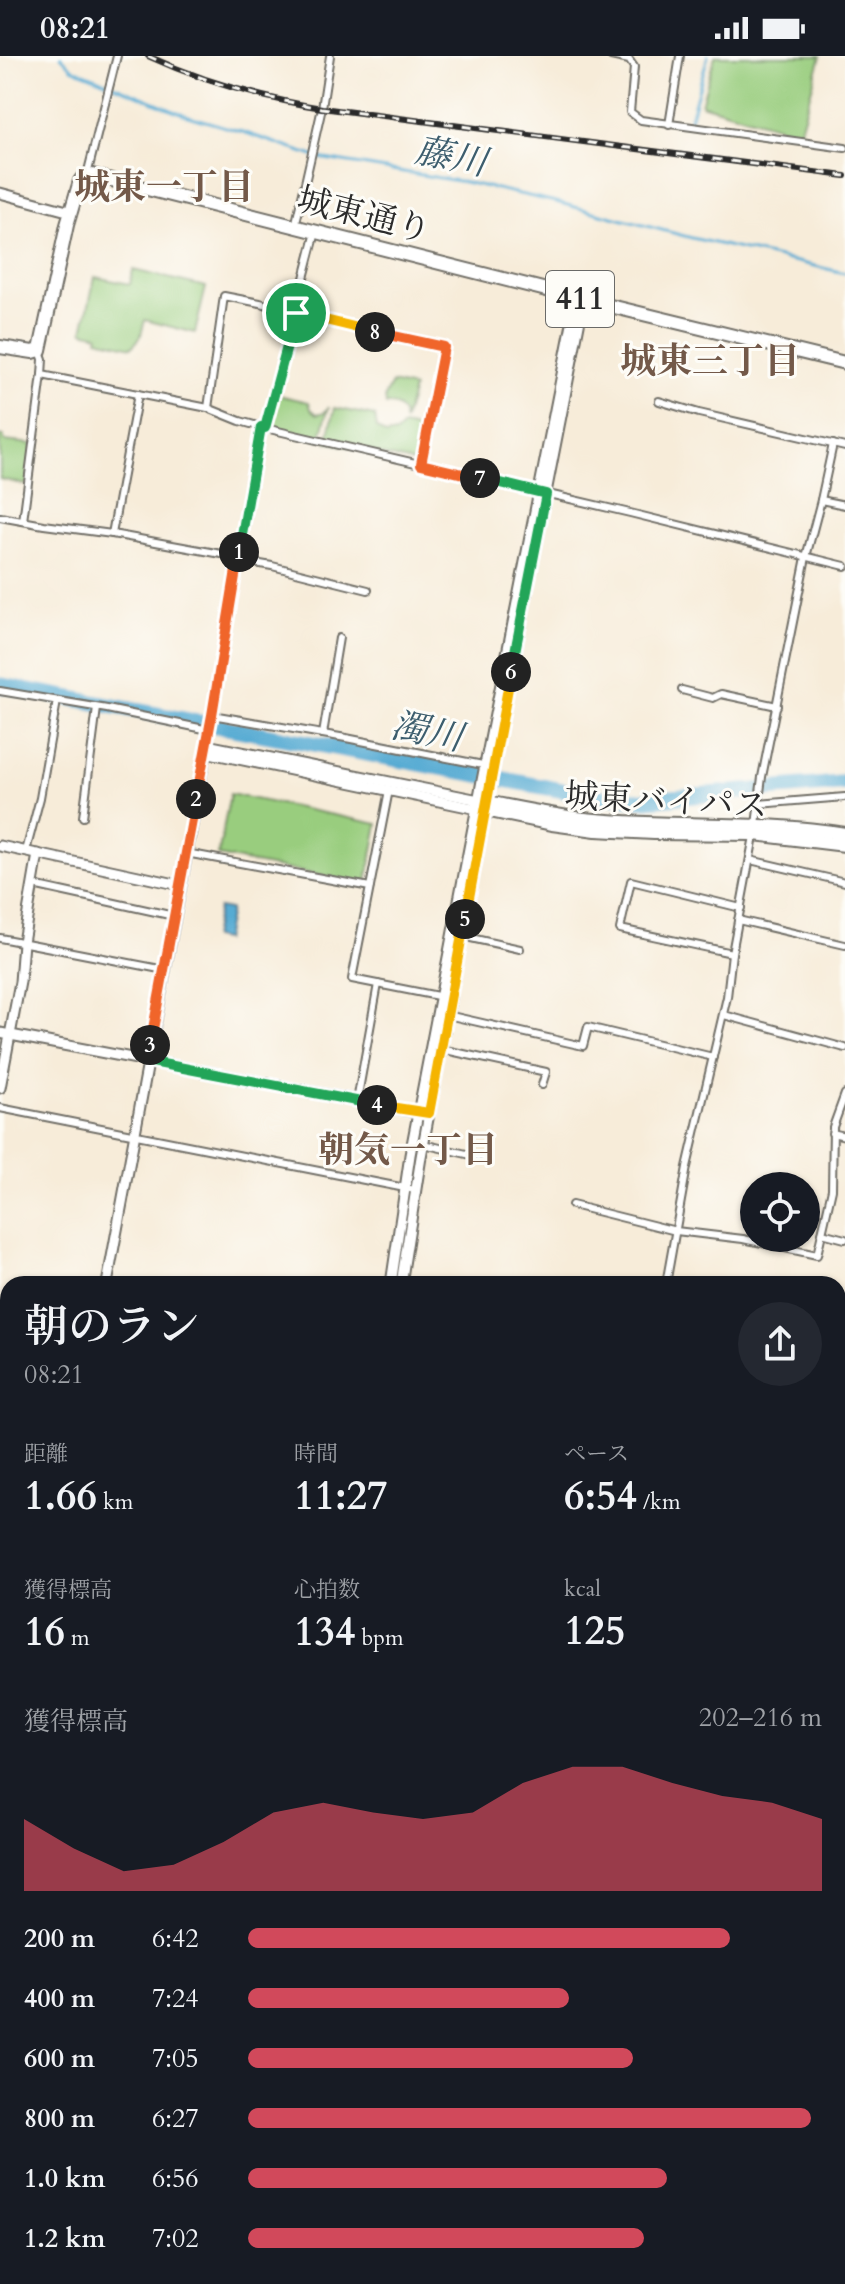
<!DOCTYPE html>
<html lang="ja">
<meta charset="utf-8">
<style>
body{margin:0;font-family:Cardo,"Noto Serif JP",serif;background:#242831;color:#f1f3f6;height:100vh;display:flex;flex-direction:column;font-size:30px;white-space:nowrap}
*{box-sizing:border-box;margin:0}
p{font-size:26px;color:#9ea1a6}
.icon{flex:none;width:44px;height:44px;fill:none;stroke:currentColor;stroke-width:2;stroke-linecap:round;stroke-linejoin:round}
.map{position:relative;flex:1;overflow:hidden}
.panel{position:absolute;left:0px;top:1220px;width:846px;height:1008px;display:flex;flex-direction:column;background:#171b24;border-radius:24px 24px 0 0;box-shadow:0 2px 6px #0004}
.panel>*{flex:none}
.tools{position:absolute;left:740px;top:1116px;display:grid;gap:16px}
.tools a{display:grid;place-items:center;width:80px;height:80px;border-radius:50%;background:#171b24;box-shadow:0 2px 6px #0004;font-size:40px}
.pin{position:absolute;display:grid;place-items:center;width:68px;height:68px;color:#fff;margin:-34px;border:4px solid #fff;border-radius:50%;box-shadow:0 2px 8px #0007}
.km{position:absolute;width:40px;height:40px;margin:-20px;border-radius:50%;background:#222;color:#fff;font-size:22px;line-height:40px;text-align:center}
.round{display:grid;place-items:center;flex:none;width:84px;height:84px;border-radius:42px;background:#242831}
.overview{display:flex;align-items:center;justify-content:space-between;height:136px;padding:0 24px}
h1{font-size:44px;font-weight:600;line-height:60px}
.metrics{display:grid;grid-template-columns:repeat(3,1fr);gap:12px;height:136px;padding:8px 24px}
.metrics div{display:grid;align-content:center}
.metrics b{font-size:40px;font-weight:600}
.metrics small{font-size:22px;font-weight:400}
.metrics p{font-size:22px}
.chart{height:224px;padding:16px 24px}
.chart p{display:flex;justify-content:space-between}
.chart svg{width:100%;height:144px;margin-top:8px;fill:#d1495b;opacity:.7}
ul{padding:0 24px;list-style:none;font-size:26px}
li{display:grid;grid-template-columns:128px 96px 1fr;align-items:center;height:60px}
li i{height:20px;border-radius:10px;background:#d1495b}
.status{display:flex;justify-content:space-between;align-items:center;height:56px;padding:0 40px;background:#171b24;direction:ltr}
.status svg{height:22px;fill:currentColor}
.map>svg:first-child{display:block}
.green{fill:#99cd7e;stroke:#627c54;stroke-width:2}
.water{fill:#57abd3;stroke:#416b7f;stroke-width:2}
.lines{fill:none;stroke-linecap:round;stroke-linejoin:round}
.stream{stroke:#57abd3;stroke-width:3}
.river{stroke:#57abd3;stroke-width:16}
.street-casing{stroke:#726f68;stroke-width:10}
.secondary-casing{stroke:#726f68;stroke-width:13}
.primary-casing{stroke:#726f68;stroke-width:14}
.highway-casing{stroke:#726f68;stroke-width:16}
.street{stroke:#fff;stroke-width:6}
.secondary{stroke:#fff;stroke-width:9}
.primary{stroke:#fff;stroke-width:10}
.highway{stroke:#fff;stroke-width:12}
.rail-casing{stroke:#2b2b2b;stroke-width:6}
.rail{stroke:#fdfcf7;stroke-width:3;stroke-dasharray:9;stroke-linecap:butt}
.split-1-casing{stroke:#fff;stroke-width:16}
.split-2-casing{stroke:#fff;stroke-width:16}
.split-3-casing{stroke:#fff;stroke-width:16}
.split-4-casing{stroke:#fff;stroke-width:16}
.split-5-casing{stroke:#fff;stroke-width:16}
.split-6-casing{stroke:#fff;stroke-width:16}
.split-7-casing{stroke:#fff;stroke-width:16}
.split-8-casing{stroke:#fff;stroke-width:16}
.split-9-casing{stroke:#fff;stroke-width:16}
.split-1{stroke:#22a559;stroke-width:10}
.split-2{stroke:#f0652b;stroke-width:10}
.split-3{stroke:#f0652b;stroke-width:10}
.split-4{stroke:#22a559;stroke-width:10}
.split-5{stroke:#f5b400;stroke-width:10}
.split-6{stroke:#f5b400;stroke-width:10}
.split-7{stroke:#22a559;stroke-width:10}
.split-8{stroke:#f0652b;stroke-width:10}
.split-9{stroke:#f5b400;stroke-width:10}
.labels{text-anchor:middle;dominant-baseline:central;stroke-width:6;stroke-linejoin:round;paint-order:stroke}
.shield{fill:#fdfcf7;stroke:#6a6a68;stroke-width:2}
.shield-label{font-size:32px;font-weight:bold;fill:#2b2b2b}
.street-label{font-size:34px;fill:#2b2b2b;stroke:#fdfcf7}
.water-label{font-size:36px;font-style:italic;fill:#3d5e6e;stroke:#fdfcf7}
.neighbourhood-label{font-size:36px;font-weight:bold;fill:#735949;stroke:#fdfcf7}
</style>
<div class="status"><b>08:21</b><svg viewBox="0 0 49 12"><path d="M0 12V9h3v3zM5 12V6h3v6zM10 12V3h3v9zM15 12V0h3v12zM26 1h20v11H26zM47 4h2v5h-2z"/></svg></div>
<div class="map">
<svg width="845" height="2228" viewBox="0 0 845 2228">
<rect width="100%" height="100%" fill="#fdfcf7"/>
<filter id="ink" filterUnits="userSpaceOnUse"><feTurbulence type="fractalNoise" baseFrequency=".0125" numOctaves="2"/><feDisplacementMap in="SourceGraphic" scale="16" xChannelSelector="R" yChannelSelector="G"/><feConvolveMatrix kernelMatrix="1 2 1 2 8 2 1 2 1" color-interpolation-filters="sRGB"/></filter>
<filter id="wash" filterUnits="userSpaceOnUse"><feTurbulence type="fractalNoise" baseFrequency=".006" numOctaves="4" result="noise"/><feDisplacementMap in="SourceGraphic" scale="32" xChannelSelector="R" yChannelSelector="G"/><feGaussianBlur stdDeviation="1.8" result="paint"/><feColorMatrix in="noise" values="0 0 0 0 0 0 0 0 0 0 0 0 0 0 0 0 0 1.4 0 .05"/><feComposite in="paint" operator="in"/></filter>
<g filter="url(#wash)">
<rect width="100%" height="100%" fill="#f7ecd9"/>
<g class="green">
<path d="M 715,0 L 821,0 L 799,77 L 701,48 Z"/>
<path d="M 133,214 L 206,231 L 195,277 L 145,264 L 140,282 L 132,291 L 98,283 L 99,279 L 83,275 L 95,221 L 130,228 Z"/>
<path d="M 392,327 L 413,332 L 404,366 C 404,354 397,348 386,349 L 385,341 Z"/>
<path d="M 274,338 L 309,346 L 311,353 L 317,358 L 325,356 L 329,350 L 320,384 L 265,372 Z"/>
<path d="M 335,352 L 375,360 L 377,373 L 386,379 L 396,377 L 403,370 L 427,375 L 421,408 L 327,386 Z"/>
<path d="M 0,380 L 4,380 L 4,385 L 32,388 L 27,429 L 0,423 Z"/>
<path d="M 230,738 L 378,768 L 367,826 L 364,828 L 218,800 Z"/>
</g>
<path class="water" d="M 218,852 L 230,854 L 224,884 L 212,882 Z"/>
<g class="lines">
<g class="stream">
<path d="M 61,0 L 72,12 L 188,60 L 243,76 L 319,102 L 464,126 L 556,146 L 692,182 L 845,217"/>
<path d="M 689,66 L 708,0"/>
<path d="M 838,1489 L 845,1491"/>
<path d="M 0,1532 L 8,1533"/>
<path d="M 838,2032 L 845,2033"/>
<path d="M 393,2220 L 425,2228"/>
</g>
<path class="river" d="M 0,629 L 598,741 L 641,744 L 845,727"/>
</g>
</g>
<g filter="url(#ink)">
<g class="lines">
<defs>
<g id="street">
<path d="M 611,0 L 629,4 L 634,11 L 630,56 L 641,64 L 845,92"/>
<path d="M 669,69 L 680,0"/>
<path d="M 87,119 L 117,0"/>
<path d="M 295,171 L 322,52 L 330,0"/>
<path d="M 42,319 L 208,352 L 240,365 L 265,372 L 630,457 L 845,510"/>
<path d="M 659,345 L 699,357 L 845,391"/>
<path d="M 208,352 L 224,240 L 260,247 L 326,265 L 444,291 L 421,408"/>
<path d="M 265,372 L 316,176"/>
<path d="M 821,444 L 845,449"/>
<path d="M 0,461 L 44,469 L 112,478 L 238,501"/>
<path d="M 23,465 L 42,319 L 43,303 L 40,295"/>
<path d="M 112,478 L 138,338"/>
<path d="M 237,504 L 272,510 L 368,534"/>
<path d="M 682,634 L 713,642 L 721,638 L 777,650"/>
<path d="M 0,635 L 107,653 L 209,674"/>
<path d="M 212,659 L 346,682 L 488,710"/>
<path d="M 323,678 L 339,582"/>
<path d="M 207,689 L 261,371"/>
<path d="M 389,734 L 352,923 L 443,941"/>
<path d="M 758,748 L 845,741"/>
<path d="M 83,761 L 97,652"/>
<path d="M 756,769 L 762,721 L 806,501 L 821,444 L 833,388"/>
<path d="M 26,795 L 40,742 L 57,645"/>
<path d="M 186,797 L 370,831"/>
<path d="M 750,804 L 845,826"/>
<path d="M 33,829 L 174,860"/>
<path d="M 738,864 L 845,889"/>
<path d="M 462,880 L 520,893"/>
<path d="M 0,882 L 165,914"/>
<path d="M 732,897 L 620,873 L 631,825 L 741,852"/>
<path d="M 447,959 L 583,990 L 588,971 L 713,1001"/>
<path d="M 724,959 L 845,992"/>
<path d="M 441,993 L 546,1016 L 542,1029"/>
<path d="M 357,1045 L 378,928"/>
<path d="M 0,1052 L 415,1134"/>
<path d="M 832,1077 L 845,1080"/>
<path d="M 423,1088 L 484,1102"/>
<path d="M 572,1149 L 676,1175 L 743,1183 L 817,1199 L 832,1133 L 833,1071 L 845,1038"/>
<path d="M 822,1177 L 845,1183"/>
<path d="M 666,1228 L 687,1111 L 727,941 L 732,897 L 754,780"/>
<path d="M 838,1352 L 845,1353"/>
<path d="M 0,1396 L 8,1397"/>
<path d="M 0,1537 L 8,1537"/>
<path d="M 838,1607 L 845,1609"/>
<path d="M 838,1628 L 845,1631"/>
<path d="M 0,1702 L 8,1704"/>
<path d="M 838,1740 L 845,1737"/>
<path d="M 0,1850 L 8,1852"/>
<path d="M 838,1851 L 845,1852"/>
<path d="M 838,1872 L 845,1874"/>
<path d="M 838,1920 L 845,1922"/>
<path d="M 0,2153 L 8,2154"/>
<path d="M 838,2167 L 845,2168"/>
<path d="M 687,2220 L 719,2226 L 729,2220"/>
<path d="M 49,2228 L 51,2220"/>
<path d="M 284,2228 L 290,2220"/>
<path d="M 478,2228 L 480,2220"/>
<path d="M 615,2228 L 617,2220"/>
<path d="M 759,2228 L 761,2220"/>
</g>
<g id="secondary">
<path d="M 0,137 L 71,156"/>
<path d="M 205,696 L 482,754"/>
<path d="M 0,790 L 180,829"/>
<path d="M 0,977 L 421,1057"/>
<path d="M 0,1032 L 20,926 L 23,886 L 38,798"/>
<path d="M 107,1228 L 207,689 L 484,745"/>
<path d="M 391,1228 L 410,1099 L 485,709 L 577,242"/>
<path d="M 401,1228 L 421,1101 L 500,671 L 584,243"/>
<path d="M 0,1324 L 8,1326"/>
<path d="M 838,1617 L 845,1619"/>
<path d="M 0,1793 L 8,1751"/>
<path d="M 139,2228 L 147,2220"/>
</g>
<g id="primary">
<path d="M 0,2003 L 8,2005"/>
<path d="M 751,2220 L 754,2228"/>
</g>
<g id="highway">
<path d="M 0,291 L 33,296 L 40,294 L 67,169 L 80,125 L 83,121 L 92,119 L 602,248 L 845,307"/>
<path d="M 487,746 C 523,753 559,761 595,764 C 679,772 762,764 845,778"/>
<path d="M 485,754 L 552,768 L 596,774 L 654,777 L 754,778 L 845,789"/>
</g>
</defs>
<use href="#street" class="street-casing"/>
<use href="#secondary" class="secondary-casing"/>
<use href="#primary" class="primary-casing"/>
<use href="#highway" class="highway-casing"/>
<use href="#street" class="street"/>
<use href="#secondary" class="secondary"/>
<use href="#primary" class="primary"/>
<use href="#highway" class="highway"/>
<defs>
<g id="rail">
<path d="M 148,0 C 204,26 261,42 322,52 L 845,120"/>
<path d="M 838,1557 L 845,1546"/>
<path d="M 235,2228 L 242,2220"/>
</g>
</defs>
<use href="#rail" class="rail-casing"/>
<use href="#rail" class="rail"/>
</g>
</g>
<g class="lines" filter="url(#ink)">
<defs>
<path id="split-1" d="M 239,496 L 261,371 L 265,372 L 296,257"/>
<path id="split-2" d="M 196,743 L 212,659 L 239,496"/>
<path id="split-3" d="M 150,989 L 196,743"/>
<path id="split-4" d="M 150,989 L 147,1005 L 377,1049"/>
<path id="split-5" d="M 377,1049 L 429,1057 L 465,863"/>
<path id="split-6" d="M 465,863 L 511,616"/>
<path id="split-7" d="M 480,422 L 546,438 L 511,616"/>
<path id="split-8" d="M 375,276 L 444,291 L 421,408 L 480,422"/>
<path id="split-9" d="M 296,257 L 375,276"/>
</defs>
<use href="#split-1" class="split-1-casing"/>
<use href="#split-2" class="split-2-casing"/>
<use href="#split-3" class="split-3-casing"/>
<use href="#split-4" class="split-4-casing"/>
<use href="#split-5" class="split-5-casing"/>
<use href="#split-6" class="split-6-casing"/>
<use href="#split-7" class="split-7-casing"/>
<use href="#split-8" class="split-8-casing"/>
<use href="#split-9" class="split-9-casing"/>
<use href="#split-1" class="split-1"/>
<use href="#split-2" class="split-2"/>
<use href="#split-3" class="split-3"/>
<use href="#split-4" class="split-4"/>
<use href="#split-5" class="split-5"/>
<use href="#split-6" class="split-6"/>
<use href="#split-7" class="split-7"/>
<use href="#split-8" class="split-8"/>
<use href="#split-9" class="split-9"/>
</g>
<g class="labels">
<rect class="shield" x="546" y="215" width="68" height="56" rx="6"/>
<g class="shield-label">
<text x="580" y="243">411</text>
</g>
<g class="street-label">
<text transform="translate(364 159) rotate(14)">城東通り</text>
<text transform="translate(666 745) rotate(3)">城東バイパス</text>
</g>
<g class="water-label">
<text transform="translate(451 101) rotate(11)">藤川</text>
<text transform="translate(427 676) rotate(11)">濁川</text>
</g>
<g class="neighbourhood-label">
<text x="164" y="131">城東一丁目</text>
<text x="710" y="305">城東三丁目</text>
<text x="408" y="1094">朝気一丁目</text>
</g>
</g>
</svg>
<div class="tools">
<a><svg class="icon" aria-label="locate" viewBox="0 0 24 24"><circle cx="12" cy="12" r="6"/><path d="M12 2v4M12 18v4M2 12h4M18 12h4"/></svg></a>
</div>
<div class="pin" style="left:296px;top:257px;background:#1e9e55"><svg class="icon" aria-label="arrive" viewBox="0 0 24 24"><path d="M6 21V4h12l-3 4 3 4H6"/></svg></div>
<b class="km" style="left:239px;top:496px">1</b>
<b class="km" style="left:196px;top:743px">2</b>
<b class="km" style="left:150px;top:989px">3</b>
<b class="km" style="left:377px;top:1049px">4</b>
<b class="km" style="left:465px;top:863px">5</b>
<b class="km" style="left:511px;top:616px">6</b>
<b class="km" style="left:480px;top:422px">7</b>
<b class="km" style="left:375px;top:276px">8</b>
<section class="panel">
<div class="overview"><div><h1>朝のラン</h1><p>08:21</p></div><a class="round"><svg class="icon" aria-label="share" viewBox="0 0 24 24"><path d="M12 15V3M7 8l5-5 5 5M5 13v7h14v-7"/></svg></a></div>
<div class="metrics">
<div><p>距離</p><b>1.66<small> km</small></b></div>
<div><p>時間</p><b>11:27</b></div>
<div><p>ペース</p><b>6:54<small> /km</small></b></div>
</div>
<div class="metrics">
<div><p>獲得標高</p><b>16<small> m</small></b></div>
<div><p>心拍数</p><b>134<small> bpm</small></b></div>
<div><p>kcal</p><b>125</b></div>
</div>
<div class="chart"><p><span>獲得標高</span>202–216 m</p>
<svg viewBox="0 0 160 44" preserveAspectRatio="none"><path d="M0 44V22L10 31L20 38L30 36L40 29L50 20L60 17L70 20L80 22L90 20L100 11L110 6L120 6L130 11L140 15L150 17L160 22V44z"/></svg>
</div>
<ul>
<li><b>200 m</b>6:42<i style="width:84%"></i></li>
<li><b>400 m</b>7:24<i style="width:56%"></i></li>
<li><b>600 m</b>7:05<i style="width:67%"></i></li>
<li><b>800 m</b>6:27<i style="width:98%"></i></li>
<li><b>1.0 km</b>6:56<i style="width:73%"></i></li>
<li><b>1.2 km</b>7:02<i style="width:69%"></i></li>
</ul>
</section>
</div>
